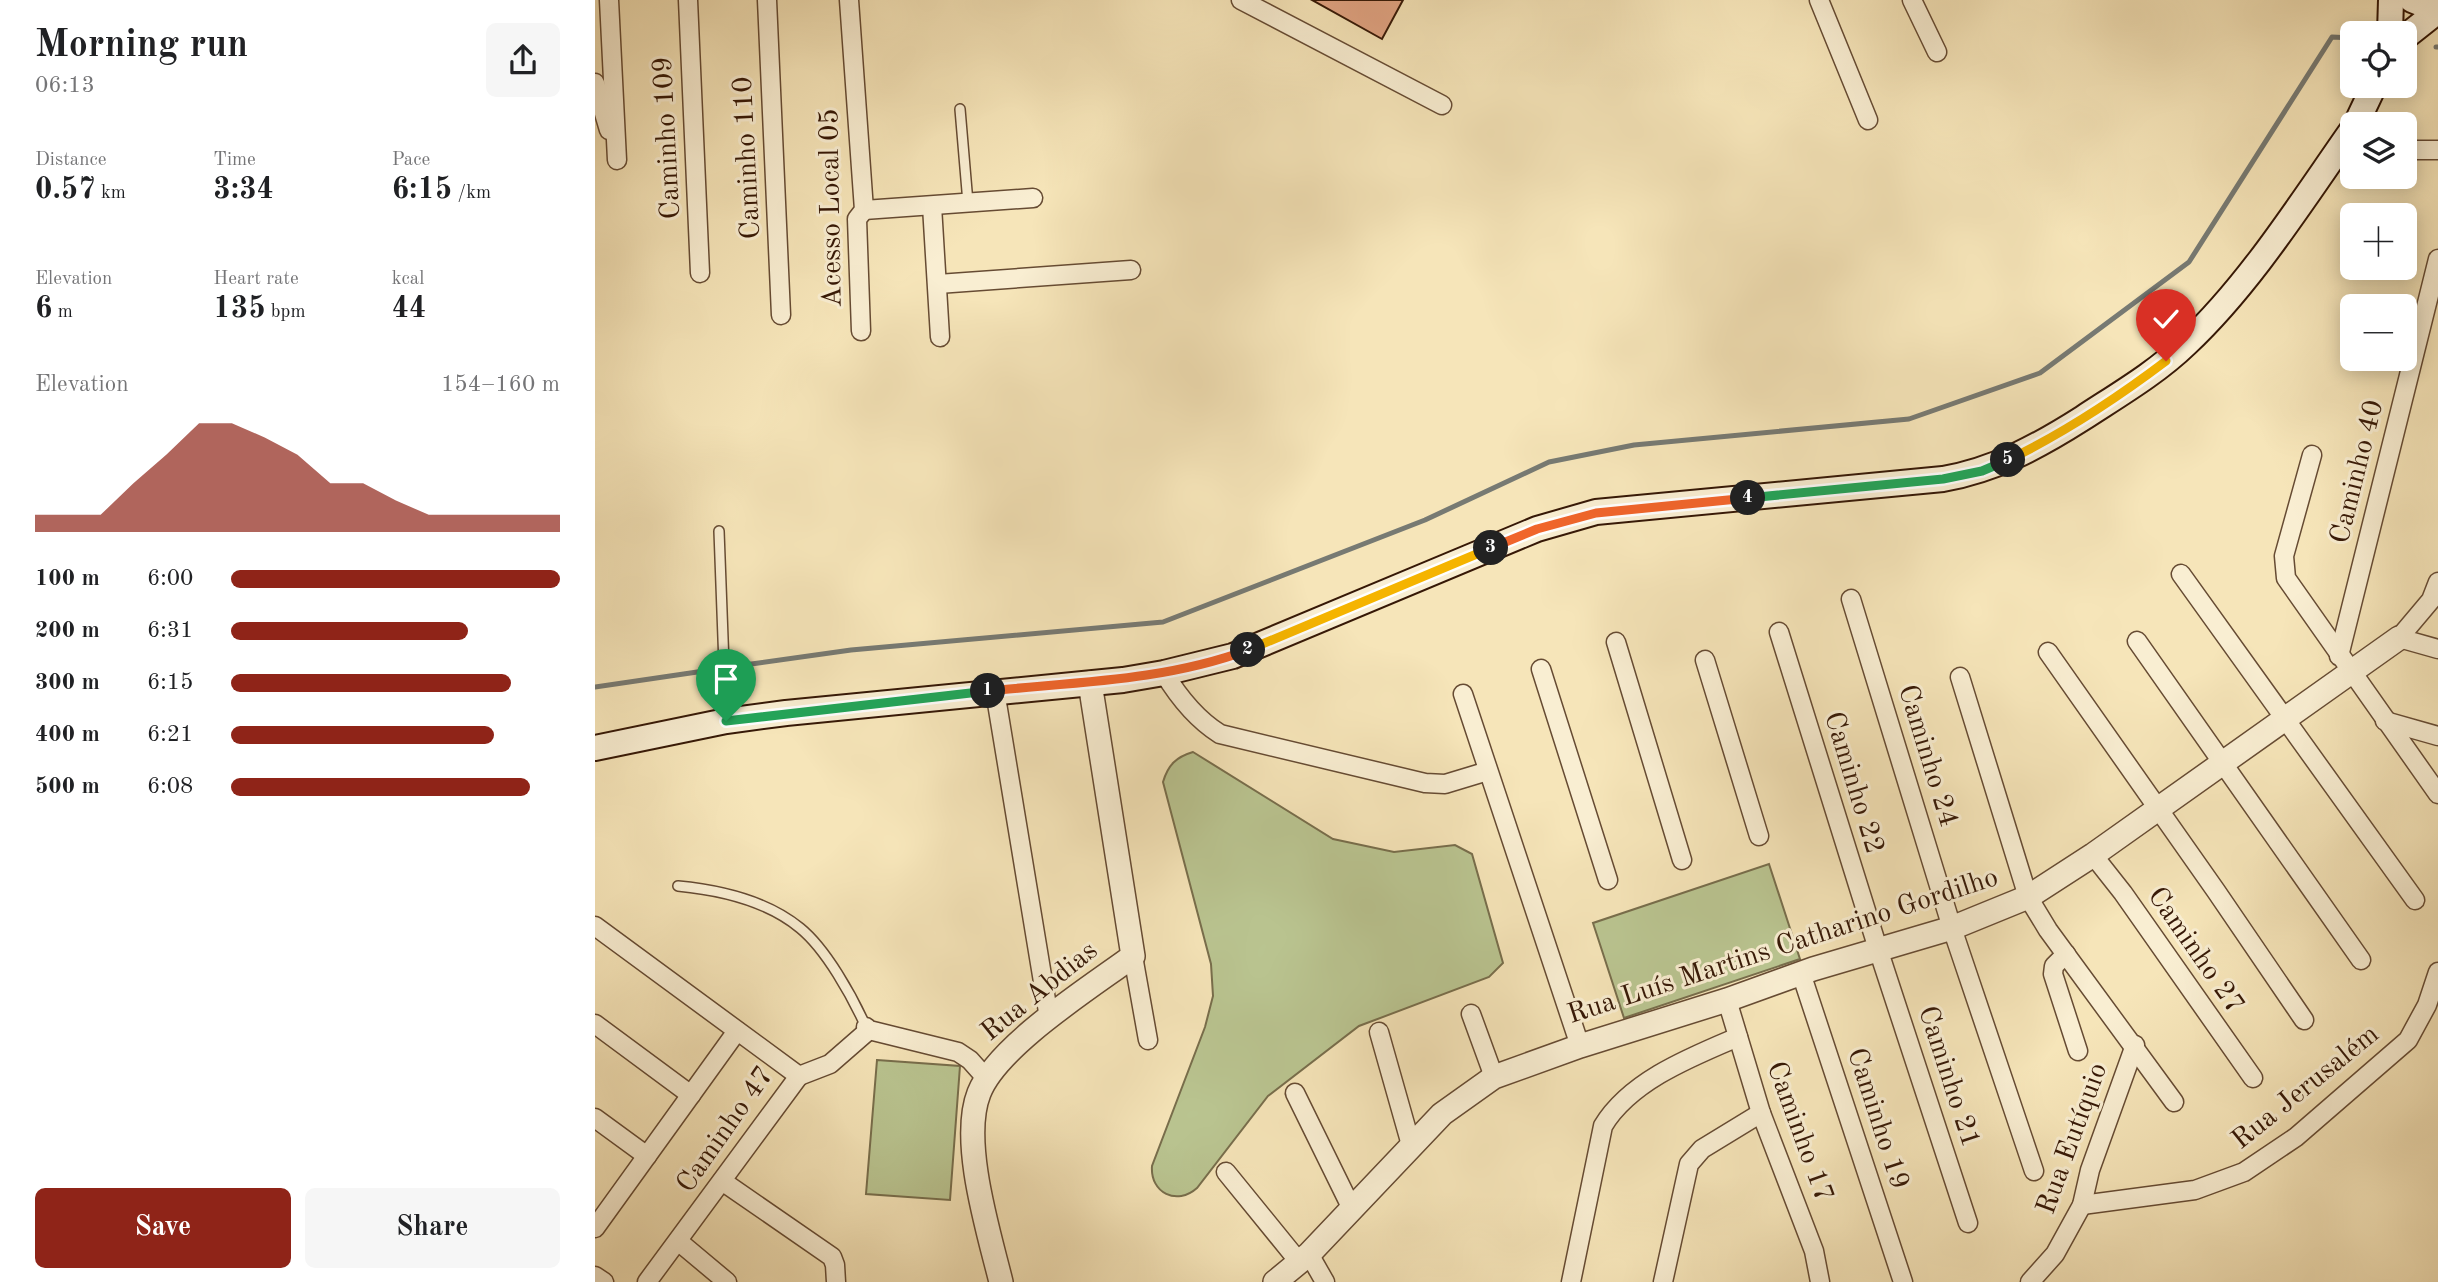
<!DOCTYPE html>
<meta charset="utf-8">
<style>
body{margin:0;font-family:"Old Standard TT",serif;background:#f6f6f6;color:#202124;height:100vh;display:flex;flex-direction:column;font-size:26px;white-space:nowrap}
*{box-sizing:border-box;margin:0}
p{font-size:23px;color:#757577}
.icon{flex:none;width:38px;height:38px;fill:none;stroke:currentColor;stroke-width:2;stroke-linecap:round;stroke-linejoin:round}
.map{position:relative;flex:1;overflow:hidden}
.side{display:flex;flex-direction:column;background:#fff;width:595px}
.side>*{flex:none}
.buttons{position:absolute;left:1745px;top:21px;display:grid;gap:14px}
.buttons a{display:grid;place-items:center;width:77px;height:77px;border-radius:10px;background:#fff;box-shadow:0 4px 18px #0003;font-size:35px}
.pin{position:absolute;display:grid;place-items:center;width:60px;height:60px;color:#fff;margin:-72px -30px;border-radius:50% 50% 50% 0;rotate:-45deg;box-shadow:0 0 7px #0007}
.pin .icon{rotate:45deg}
.km{position:absolute;width:35px;height:35px;margin:-18px;border-radius:50%;background:#222;color:#fff;font-size:19px;line-height:35px;text-align:center}
.round{display:grid;place-items:center;flex:none;width:74px;height:74px;border-radius:10px;background:#f6f6f6}
.overview{display:flex;align-items:center;justify-content:space-between;height:119px;padding:0 35px}
h1{font-size:38px;font-weight:700;line-height:52px}
.stats{display:grid;grid-template-columns:repeat(3,1fr);gap:10px;height:119px;padding:7px 35px}
.stats div{display:grid;align-content:center}
.stats b{font-size:30px;font-weight:700}
.stats small{font-size:19px;font-weight:400}
.stats p{font-size:19px}
.chart{height:196px;padding:14px 35px}
.chart p{display:flex;justify-content:space-between}
.chart svg{width:100%;height:126px;margin-top:7px;fill:#8f2418;opacity:.7}
.button{display:flex;gap:14px;margin-top:auto;padding:14px 35px}
.button a{flex:1;height:80px;border-radius:10px;background:#8f2418;color:#fff;font-size:28px;font-weight:700;line-height:80px;text-align:center}
.button a+a{background:#f6f6f6;color:#202124}
ul{padding:0 35px;list-style:none;font-size:23px}
li{display:grid;grid-template-columns:112px 84px 1fr;align-items:center;height:52px}
li i{height:18px;border-radius:9px;background:#8f2418}
main{display:flex;flex:1;min-height:0}
.map>svg:first-child{display:block}
.green{fill:#bac591;stroke:#786e4c;stroke-width:2}
.lines{fill:none;stroke-linecap:round;stroke-linejoin:round}
.stream{stroke:#777a73;stroke-width:5}
.building{fill:#e2a483;stroke:#361806;stroke-width:2}
.service-casing{stroke:#664b33;stroke-width:12}
.minor-casing{stroke:#664b33;stroke-width:21}
.tertiary-casing{stroke:#664b33;stroke-width:26}
.secondary-casing{stroke:#361806;stroke-width:28}
.service{stroke:#f9eed2;stroke-width:9}
.minor{stroke:#f9eed2;stroke-width:18}
.tertiary{stroke:#f9eed2;stroke-width:23}
.secondary{stroke:#f9eed2;stroke-width:24}
.split-1-casing{stroke:#fff;stroke-width:14}
.split-2-casing{stroke:#fff;stroke-width:14}
.split-3-casing{stroke:#fff;stroke-width:14}
.split-4-casing{stroke:#fff;stroke-width:14}
.split-5-casing{stroke:#fff;stroke-width:14}
.split-6-casing{stroke:#fff;stroke-width:14}
.split-1{stroke:#22a559;stroke-width:9}
.split-2{stroke:#f0652b;stroke-width:9}
.split-3{stroke:#f5b400;stroke-width:9}
.split-4{stroke:#f0652b;stroke-width:9}
.split-5{stroke:#22a559;stroke-width:9}
.split-6{stroke:#f5b400;stroke-width:9}
.labels{text-anchor:middle;dominant-baseline:central;stroke-width:6;stroke-linejoin:round;paint-order:stroke}
.street-label{font-size:28px;fill:#361806;stroke:#f9eed2}
</style>
<main>
<section class="side">
<div class="overview"><div><h1>Morning run</h1><p>06:13</p></div><a class="round"><svg class="icon" aria-label="share" viewBox="0 0 24 24"><path d="M12 15V3M7 8l5-5 5 5M5 13v7h14v-7"/></svg></a></div>
<div class="stats">
<div><p>Distance</p><b>0.57<small> km</small></b></div>
<div><p>Time</p><b>3:34</b></div>
<div><p>Pace</p><b>6:15<small> /km</small></b></div>
</div>
<div class="stats">
<div><p>Elevation</p><b>6<small> m</small></b></div>
<div><p>Heart rate</p><b>135<small> bpm</small></b></div>
<div><p>kcal</p><b>44</b></div>
</div>
<div class="chart"><p><span>Elevation</span>154–160 m</p>
<svg viewBox="0 0 160 44" preserveAspectRatio="none"><path d="M0 44V38L10 38L20 38L30 27L40 17L50 6L60 6L70 11L80 17L90 27L100 27L110 33L120 38L130 38L140 38L150 38L160 38V44z"/></svg>
</div>
<ul>
<li><b>100 m</b>6:00<i style="width:100%"></i></li>
<li><b>200 m</b>6:31<i style="width:72%"></i></li>
<li><b>300 m</b>6:15<i style="width:85%"></i></li>
<li><b>400 m</b>6:21<i style="width:80%"></i></li>
<li><b>500 m</b>6:08<i style="width:91%"></i></li>
</ul>
<div class="button"><a>Save</a><a>Share</a></div>
</section>
<div class="map">
<svg width="1843" height="1282" viewBox="0 0 1843 1282">
<rect width="100%" height="100%" fill="#f6e5b9"/>
<filter id="stains"><feTurbulence type="fractalNoise" baseFrequency=".00286" numOctaves="4"/><feColorMatrix values="0 0 0 0 .2 0 0 0 0 .09 0 0 0 0 .02 0 0 0 .5 -.17"/></filter>
<radialGradient id="worn" r=".72"><stop offset=".6" stop-color="#630" stop-opacity="0"/><stop offset="1" stop-color="#630" stop-opacity=".3"/></radialGradient>
<g class="green">
<path d="M 598,752 L 738,839 L 799,852 L 860,845 L 877,854 L 908,963 L 894,977 L 764,1026 L 673,1096 L 602,1188 C 582,1206 555,1193 557,1166 L 610,1027 L 618,996 L 616,964 L 568,782 C 573,765 581,757 598,752 Z"/>
<path d="M 1174,864 L 1205,959 L 1029,1018 L 998,923 Z"/>
<path d="M 282,1060 L 365,1066 L 355,1200 L 271,1194 Z"/>
</g>
<g class="lines">
<g class="stream">
<path d="M 1841,47 L 1843,47"/>
<path d="M 149,665 L 256,650 L 568,622 L 830,520 L 954,462 L 1039,445 L 1314,419 L 1445,373 L 1594,262 L 1737,37 L 1757,38"/>
<path d="M 0,687 L 109,671"/>
</g>
</g>
<path class="building" d="M 717,0 L 808,0 L 787,39 Z"/>
<g class="lines">
<defs>
<g id="service">
<path d="M 365,109 L 373,203"/>
<path d="M 124,531 L 131,719"/>
<path d="M 83,886 C 125,890 171,900 205,928 C 231,949 257,996 271,1027"/>
</g>
<g id="minor">
<path d="M 14,0 L 22,160"/>
<path d="M 93,0 L 105,273"/>
<path d="M 172,0 L 186,315"/>
<path d="M 254,0 L 269,210 L 262,219 L 266,331"/>
<path d="M 646,0 L 847,105"/>
<path d="M 1224,0 L 1273,120"/>
<path d="M 1317,0 L 1342,52"/>
<path d="M 0,83 L 14,130"/>
<path d="M 1810,150 L 1843,150"/>
<path d="M 337,206 L 345,337"/>
<path d="M 269,210 L 438,198"/>
<path d="M 343,284 L 536,270"/>
<path d="M 1717,455 L 1689,556 L 1691,578 L 1843,794"/>
<path d="M 1586,574 L 1820,900"/>
<path d="M 1843,582 L 1836,600 L 1804,638 L 1843,649"/>
<path d="M 1256,599 L 1357,928 L 1439,1171"/>
<path d="M 1184,632 L 1283,949 L 1373,1223"/>
<path d="M 1542,641 L 1766,960"/>
<path d="M 1021,642 L 1087,860"/>
<path d="M 1453,652 L 1621,891 L 1709,1020"/>
<path d="M 1744,656 L 1843,259"/>
<path d="M 1110,660 L 1164,836"/>
<path d="M 946,669 L 1013,880"/>
<path d="M 569,673 C 583,696 601,719 625,734 L 830,783 L 850,784 L 893,771"/>
<path d="M 1365,677 L 1433,897 L 1453,930 L 1579,1102"/>
<path d="M 400,691 L 454,1018"/>
<path d="M 868,694 L 985,1046"/>
<path d="M 1790,721 L 1843,736"/>
<path d="M 1498,855 L 1528,893 L 1658,1078"/>
<path d="M 0,926 L 204,1076 L 52,1282"/>
<path d="M 1471,954 L 1459,966 L 1458,974 L 1483,1051"/>
<path d="M 538,956 L 553,1040"/>
<path d="M 1206,973 L 1308,1282"/>
<path d="M 1132,1000 L 1166,1113 L 1219,1251 L 1225,1282"/>
<path d="M 876,1014 L 899,1077"/>
<path d="M 0,1024 L 96,1095"/>
<path d="M 271,1027 L 274,1030 L 363,1052 L 375,1060 L 391,1078"/>
<path d="M 784,1032 L 816,1145"/>
<path d="M 204,1076 L 235,1064 L 274,1030"/>
<path d="M 700,1093 L 757,1209"/>
<path d="M 0,1118 L 52,1156"/>
<path d="M 631,1172 L 705,1263"/>
<path d="M 127,1181 L 237,1257 L 240,1265 L 241,1282"/>
<path d="M 1487,1205 L 1600,1190 L 1649,1172 L 1701,1137 L 1813,1040 L 1832,1005 L 1843,972"/>
<path d="M 0,1228 L 142,1031"/>
<path d="M 83,1241 L 132,1282"/>
<path d="M 714,1254 L 730,1282"/>
<path d="M 0,1276 L 9,1282"/>
<path d="M 976,1282 L 1008,1126 C 1035,1081 1096,1057 1143,1037"/>
<path d="M 1068,1282 L 1094,1164 L 1107,1149 L 1166,1113"/>
<path d="M 1435,1282 L 1460,1254 L 1487,1205 L 1495,1170 L 1540,1045"/>
</g>
<g id="tertiary">
<path d="M 406,1282 C 394,1233 365,1141 384,1093 C 402,1046 496,987 538,956 L 495,683"/>
<path d="M 680,1282 L 714,1254 L 847,1114 L 899,1077 L 985,1046 L 1132,1000 L 1218,969 L 1357,928 L 1433,897 L 1498,855 L 1804,638"/>
</g>
<g id="secondary">
<path d="M 1817,0 L 1832,6 L 1843,6"/>
<path d="M 1795,33 L 1796,0"/>
<path d="M 1810,37 L 1843,11"/>
<path d="M 1761,124 L 1779,86"/>
<path d="M 0,748 L 131,721 L 191,713 L 528,680 L 569,673 L 638,656 L 942,529 L 1001,512 L 1348,479 C 1400,470 1444,446 1488,418 C 1523,395 1561,373 1591,344 C 1655,284 1707,201 1757,130"/>
</g>
</defs>
<use href="#service" class="service-casing"/>
<use href="#minor" class="minor-casing"/>
<use href="#tertiary" class="tertiary-casing"/>
<use href="#secondary" class="secondary-casing"/>
<use href="#service" class="service"/>
<use href="#minor" class="minor"/>
<use href="#tertiary" class="tertiary"/>
<use href="#secondary" class="secondary"/>
</g>
<g class="lines">
<defs>
<path id="split-1" d="M 131,721 L 393,691"/>
<path id="split-2" d="M 393,691 C 481,682 569,681 653,650"/>
<path id="split-3" d="M 653,650 L 896,548"/>
<path id="split-4" d="M 896,548 L 942,529 L 1001,513 L 1153,498"/>
<path id="split-5" d="M 1153,498 L 1348,479 L 1387,471 L 1413,460"/>
<path id="split-6" d="M 1413,460 C 1469,433 1522,398 1571,361"/>
</defs>
<use href="#split-1" class="split-1-casing"/>
<use href="#split-2" class="split-2-casing"/>
<use href="#split-3" class="split-3-casing"/>
<use href="#split-4" class="split-4-casing"/>
<use href="#split-5" class="split-5-casing"/>
<use href="#split-6" class="split-6-casing"/>
<use href="#split-1" class="split-1"/>
<use href="#split-2" class="split-2"/>
<use href="#split-3" class="split-3"/>
<use href="#split-4" class="split-4"/>
<use href="#split-5" class="split-5"/>
<use href="#split-6" class="split-6"/>
</g>
<g class="labels">
<g class="street-label">
<text transform="translate(73 138) rotate(-93)">Caminho 109</text>
<text transform="translate(153 158) rotate(-93)">Caminho 110</text>
<text transform="translate(237 208) rotate(-91)">Acesso Local 05</text>
<text transform="translate(1763 472) rotate(-76)">Caminho 40</text>
<text transform="translate(1332 756) rotate(73)">Caminho 24</text>
<text transform="translate(1258 783) rotate(73)">Caminho 22</text>
<text transform="translate(1188 947) rotate(-18)">Rua Luís Martins Catharino Gordilho</text>
<text transform="translate(1600 951) rotate(55)">Caminho 27</text>
<text transform="translate(445 992) rotate(-39)">Rua Abdias</text>
<text transform="translate(1353 1077) rotate(72)">Caminho 21</text>
<text transform="translate(1711 1088) rotate(-39)">Rua Jerusalém</text>
<text transform="translate(1282 1119) rotate(72)">Caminho 19</text>
<text transform="translate(131 1130) rotate(-55)">Caminho 47</text>
<text transform="translate(1204 1132) rotate(70)">Caminho 17</text>
<text transform="translate(1478 1139) rotate(-70)">Rua Eutíquio</text>
</g>
</g>
<rect width="100%" height="100%" filter="url(#stains)"/>
<rect width="100%" height="100%" fill="url(#worn)"/>
</svg>
<div class="buttons">
<a><svg class="icon" aria-label="locate" viewBox="0 0 24 24"><circle cx="12" cy="12" r="6"/><path d="M12 2v4M12 18v4M2 12h4M18 12h4"/></svg></a>
<a><svg class="icon" aria-label="layers" viewBox="0 0 24 24"><path d="M12 4l9 5-9 5-9-5zM3 14l9 5 9-5"/></svg></a>
<a>+</a>
<a>−</a>
</div>
<div class="pin" style="left:131px;top:721px;background:#1e9e55"><svg class="icon" aria-label="arrive" viewBox="0 0 24 24"><path d="M6 21V4h12l-3 4 3 4H6"/></svg></div>
<div class="pin" style="left:1571px;top:361px;background:#d93025"><svg class="icon" aria-label="check" viewBox="0 0 24 24"><path d="M5 12l5 5 9-10"/></svg></div>
<b class="km" style="left:393px;top:691px">1</b>
<b class="km" style="left:653px;top:650px">2</b>
<b class="km" style="left:896px;top:548px">3</b>
<b class="km" style="left:1153px;top:498px">4</b>
<b class="km" style="left:1413px;top:460px">5</b>
</div>
</main>
